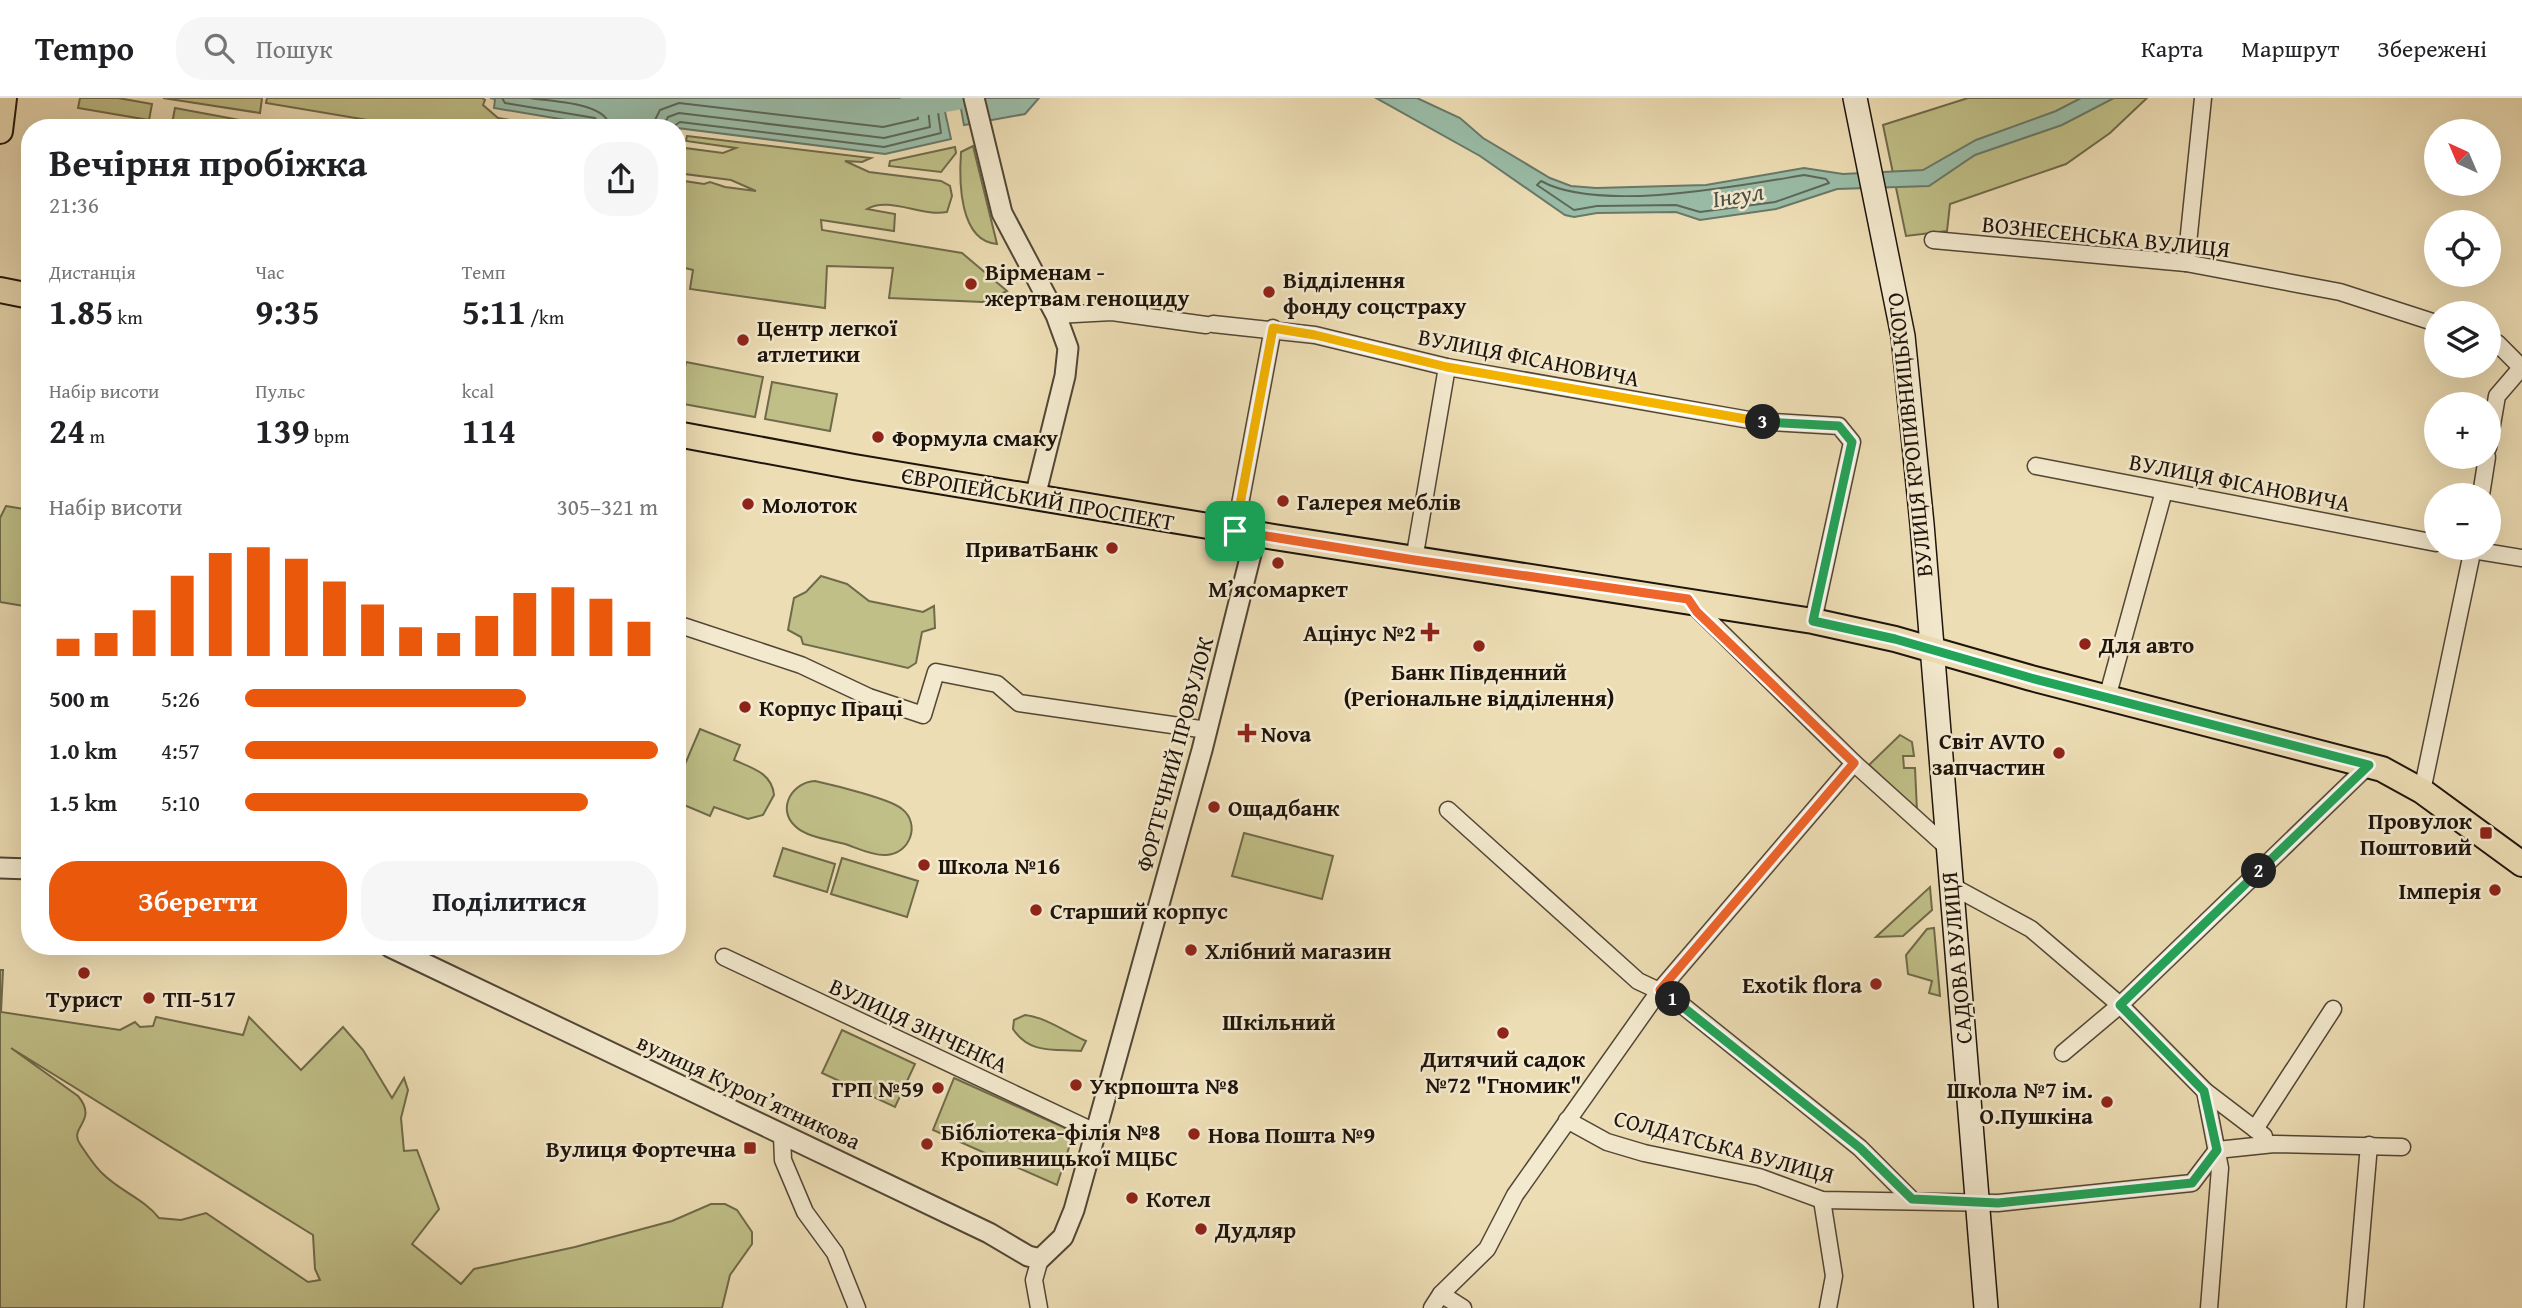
<!DOCTYPE html>
<html lang="uk">
<meta charset="utf-8">
<style>
body{margin:0;font-family:"Gentium Book Plus",serif;background:#f6f6f6;color:#202124;height:100vh;display:flex;flex-direction:column;font-size:26px;white-space:nowrap}
*{box-sizing:border-box;margin:0}
p{font-size:23px;color:#757577}
.icon{flex:none;width:38px;height:38px;fill:none;stroke:currentColor;stroke-width:2;stroke-linecap:round;stroke-linejoin:round}
.map{position:relative;flex:1;overflow:hidden}
.details{position:absolute;left:21px;top:21px;width:665px;height:836px;display:flex;flex-direction:column;background:#fff;border-radius:28px;box-shadow:0 7px 28px #0002}
.details>*{flex:none}
.needle{width:46px;rotate:316deg}
.tools{position:absolute;left:2424px;top:21px;display:grid;gap:14px}
.tools a{display:grid;place-items:center;width:77px;height:77px;border-radius:50%;background:#fff;box-shadow:0 7px 28px #0002;font-size:35px}
.pin{position:absolute;display:grid;place-items:center;width:60px;height:60px;color:#fff;margin:-30px;border-radius:14px;box-shadow:0 4px 10px #0006}
.km{position:absolute;width:35px;height:35px;margin:-18px;border-radius:50%;background:#222;color:#fff;font-size:19px;line-height:35px;text-align:center}
.round{display:grid;place-items:center;flex:none;width:74px;height:74px;border-radius:28px;background:#f6f6f6}
.head{display:flex;align-items:center;justify-content:space-between;height:119px;padding:0 28px}
h1{font-size:38px;font-weight:700;line-height:52px}
.stats{display:grid;grid-template-columns:repeat(3,1fr);gap:10px;height:119px;padding:7px 28px}
.stats div{display:grid;align-content:center}
.stats b{font-size:35px;font-weight:700}
.stats small{font-size:19px;font-weight:400}
.stats p{font-size:19px}
.chart{height:196px;padding:14px 28px}
.chart p{display:flex;justify-content:space-between}
.chart svg{width:100%;height:126px;margin-top:7px;stroke:#ea580c;stroke-width:6}
.button{display:flex;gap:14px;margin-top:auto;padding:14px 28px}
.button a{flex:1;height:80px;border-radius:28px;background:#ea580c;color:#fff;font-size:28px;font-weight:700;line-height:80px;text-align:center}
.button a+a{background:#f6f6f6;color:#202124}
ul{padding:0 28px;list-style:none;font-size:23px}
li{display:grid;grid-template-columns:112px 84px 1fr;align-items:center;height:52px}
li i{height:18px;border-radius:9px;background:#ea580c}
header{display:flex;align-items:center;gap:42px;box-sizing:border-box;height:98px;padding:0 35px;background:#fff;border-bottom:2px solid #e0e0e0}
header strong{font-size:33px}
nav{display:flex;gap:38px;margin-inline-start:auto;font-size:24px}
.search{width:490px;height:63px;background:#f6f6f6;display:flex;align-items:center;gap:18px;box-sizing:border-box;padding:0 24px;border-radius:28px;color:#757577;font-size:26px}
.map>svg:first-child{display:block}
.green{fill:#c0bf87;stroke:#6f6a4a;stroke-width:2;fill-rule:evenodd}
.water{fill:#9abda8;stroke:#68796a;stroke-width:2}
.lines{fill:none;stroke-linecap:round;stroke-linejoin:round}
.shore{stroke:#5c685a;stroke-width:2}
.river{stroke:#9abda8;stroke-width:24}
.minor-casing{stroke:#524636;stroke-width:19}
.tertiary-casing{stroke:#524636;stroke-width:23}
.secondary-casing{stroke:#1e140c;stroke-width:26}
.primary-casing{stroke:#1e140c;stroke-width:28}
.minor{stroke:#f3e9ce;stroke-width:16}
.tertiary{stroke:#f3e9ce;stroke-width:19}
.secondary{stroke:#f3e9ce;stroke-width:23}
.primary{stroke:#edddb4;stroke-width:24}
.split-1-casing{stroke:#fff;stroke-width:14}
.split-2-casing{stroke:#fff;stroke-width:14}
.split-3-casing{stroke:#fff;stroke-width:14}
.split-4-casing{stroke:#fff;stroke-width:14}
.split-1{stroke:#f0652b;stroke-width:9}
.split-2{stroke:#22a559;stroke-width:9}
.split-3{stroke:#22a559;stroke-width:9}
.split-4{stroke:#f5b400;stroke-width:9}
.poi-dot{fill:#8f2418;stroke:#f3e9ce;stroke-width:2.5}
.labels{text-anchor:middle;dominant-baseline:central;stroke-width:5;stroke-linejoin:round;paint-order:stroke}
.street-label{font-size:23px;fill:#1e140c;stroke:#f3e9ce}
.poi-label{font-size:23px;font-weight:bold;fill:#1e140c;stroke:#f3e9ce;text-anchor:start}
.water-label{font-size:24px;font-style:italic;fill:#494f43;stroke:#f3e9ce}
.neighbourhood-label{font-size:24px;font-weight:bold;fill:#1e140c;stroke:#f3e9ce}
</style>
<header>
<strong>Tempo</strong>
<div class="search"><svg class="icon" aria-label="search" viewBox="0 0 24 24"><circle cx="10" cy="10" r="6"/><path d="M15 15l6 6"/></svg>Пошук</div>
<nav><a>Карта</a><a>Маршрут</a><a>Збережені</a></nav>
</header>
<div class="map">
<svg width="2522" height="1210" viewBox="0 0 2522 1210">
<rect width="100%" height="100%" fill="#edddb4"/>
<filter id="stains"><feTurbulence type="fractalNoise" baseFrequency=".00286" numOctaves="4"/><feColorMatrix values="0 0 0 0 .2 0 0 0 0 .09 0 0 0 0 .02 0 0 0 .5 -.17"/></filter>
<radialGradient id="worn" r=".72"><stop offset=".6" stop-color="#630" stop-opacity="0"/><stop offset="1" stop-color="#630" stop-opacity=".3"/></radialGradient>
<g class="green">
<path d="M 80,0 L 118,0 L 152,6 L 149,22 L 78,10 Z"/>
<path d="M 163,0 L 262,0 L 260,15 Z"/>
<path d="M 267,0 L 482,0 L 485,2 L 483,7 L 498,20 L 559,30 L 415,30 L 266,5 Z"/>
<path d="M 1968,0 L 2147,0 L 2110,35 L 2066,66 L 1950,106 L 1947,133 L 1906,138 L 1883,27 Z"/>
<path d="M 175,10 L 256,25 L 255,30 L 193,30 L 172,26 Z"/>
<path d="M 687,38 L 871,60 L 862,64 L 845,63 L 869,74 L 941,83 L 950,88 L 952,98 L 947,114 C 922,119 889,98 867,111 L 895,116 L 894,133 L 821,122 L 822,132 L 962,155 L 1007,193 L 983,204 L 889,200 L 893,170 L 827,168 L 825,210 L 690,191 L 693,172 L 677,168 L 677,82 L 704,86 L 710,84 L 725,89 L 756,93 L 731,82 L 677,75 L 677,49 L 723,55 L 736,50 L 686,43 Z"/>
<path d="M 973,48 L 997,146 C 959,143 959,83 961,54 Z"/>
<path d="M 955,49 L 956,55 L 941,74 L 889,68 L 890,63 Z"/>
<path d="M 686,264 L 763,279 L 755,319 L 678,305 Z"/>
<path d="M 772,284 L 837,296 L 830,333 L 765,321 Z"/>
<path d="M 6,408 L 30,412 L 30,509 L 0,504 L 0,420 Z"/>
<path d="M 821,478 L 847,486 L 869,503 L 923,514 L 934,508 L 935,530 L 922,534 L 916,565 L 908,570 L 803,546 L 801,539 L 788,532 L 794,500 L 806,494 Z"/>
<path d="M 700,631 L 740,647 L 734,662 C 752,670 772,675 774,697 L 763,717 L 748,721 L 714,709 L 710,718 L 677,704 L 677,685 Z"/>
<path d="M 1900,637 L 1912,644 L 1914,658 L 1903,658 L 1904,670 L 1915,670 L 1917,713 L 1869,667 Z"/>
<path d="M 815,683 C 833,687 891,701 902,711 C 921,726 910,756 886,757 C 873,758 857,750 845,746 C 830,742 806,739 795,728 C 776,710 793,684 815,683 Z"/>
<path d="M 1244,735 L 1333,758 L 1322,801 L 1232,778 Z"/>
<path d="M 783,750 L 835,766 L 827,794 L 774,778 Z"/>
<path d="M 842,760 L 918,783 L 907,819 L 831,796 Z"/>
<path d="M 1930,789 L 1932,812 L 1903,838 L 1876,839 Z"/>
<path d="M 1934,830 L 1940,898 L 1929,895 L 1932,883 L 1908,876 L 1906,857 L 1927,831 Z"/>
<path d="M 0,872 L 3,872 L 1,914 L 120,932 L 135,924 L 140,929 L 153,928 L 156,919 L 243,937 L 249,919 L 301,972 L 343,929 L 363,952 L 392,1000 L 404,980 L 408,992 L 401,1020 L 404,1053 L 417,1052 L 439,1111 L 412,1146 L 461,1186 L 474,1171 L 575,1149 L 672,1123 L 711,1106 L 725,1106 L 737,1112 L 752,1134 L 752,1146 L 730,1177 L 722,1210 L 0,1210 ZM 11,950 L 313,1137 L 315,1171 L 320,1182 L 308,1184 L 206,1115 L 181,1122 L 159,1120 C 144,1101 120,1093 103,1076 C 95,1069 86,1055 80,1046 C 68,1029 99,1023 78,998 Z"/>
<path d="M 1025,917 C 1048,920 1065,934 1086,943 L 1081,953 C 1054,951 1029,956 1013,931 L 1014,922 Z"/>
<path d="M 842,932 L 915,966 L 895,1009 L 822,975 Z"/>
<path d="M 954,980 L 1074,1034 L 1057,1087 L 933,1032 Z"/>
</g>
<g class="water">
<path d="M 490,0 L 942,0 L 951,41 L 885,56 L 677,30 L 614,30 L 494,10 L 495,1 Z"/>
<path d="M 959,0 L 1039,0 L 1025,16 L 964,27 Z"/>
<path d="M 1376,0 L 1417,0 L 1460,20 L 1483,40 L 1550,80 L 1571,88 L 1596,90 L 1706,87 L 1804,70 L 1843,76 L 1923,72 L 1976,42 L 2056,13 L 2081,0 L 2114,0 L 2062,27 L 1975,57 L 1929,88 L 1837,91 L 1776,111 L 1700,122 L 1676,114 L 1597,115 L 1574,119 L 1565,117 L 1480,58 Z"/>
</g>
<g class="lines">
<g class="shore">
<path d="M 502,0 L 505,5 L 595,20 L 601,30"/>
<path d="M 530,0 C 552,4 608,4 610,30"/>
<path d="M 651,30 L 660,12 L 679,5 L 883,29 L 918,21 L 916,0"/>
<path d="M 662,30 L 668,19 L 679,15 L 884,40 L 930,29 L 927,0"/>
<path d="M 671,30 L 680,24 L 884,49 L 941,35 L 936,0"/>
<path d="M 1804,77 L 1826,81 L 1829,85 L 1775,104 L 1700,114 L 1676,107 L 1597,108 L 1574,112 L 1537,87 L 1541,83 C 1599,115 1738,88 1804,77 Z"/>
</g>
<path class="river" d="M 910,8 L 957,0"/>
<defs>
<g id="minor">
<path d="M 1933,142 L 2186,165 L 2340,194 L 2436,225"/>
<path d="M 2186,165 L 2203,0"/>
<path d="M 1056,217 L 1112,214 L 1206,227"/>
<path d="M 1213,226 L 1315,237 L 1447,269 L 1755,323 L 1839,328 L 1852,344 L 1813,523"/>
<path d="M 2488,242 L 2497,245 L 2522,270"/>
<path d="M 2488,350 L 2497,298 L 2521,270"/>
<path d="M 2036,368 L 2436,445"/>
<path d="M 2481,397 L 2487,359"/>
<path d="M 1235,433 L 1273,230"/>
<path d="M 2460,450 L 2522,460"/>
<path d="M 1414,462 L 1447,269"/>
<path d="M 1689,503 L 1854,665 L 1947,749"/>
<path d="M 677,526 L 801,567 L 869,599 L 923,617 L 936,574 L 997,586 L 1019,605 L 1207,632"/>
<path d="M 2107,600 L 2164,393"/>
<path d="M 2422,693 L 2473,450"/>
<path d="M 1448,712 L 1638,883 L 1672,899 L 1860,1050 L 1911,1101"/>
<path d="M 1950,787 L 2031,831 L 2120,907 L 2205,993 L 2220,1070 L 2209,1210"/>
<path d="M 724,859 L 1095,1034"/>
<path d="M 2063,955 L 2120,907 L 2369,667"/>
<path d="M 2205,993 L 2264,1038"/>
<path d="M 1567,1022 L 1607,1044 L 1644,1055 L 1759,1079 L 1822,1102 L 1998,1105 L 2192,1085 L 2217,1052 L 2274,1046 L 2402,1049"/>
<path d="M 2255,1031 L 2333,911"/>
<path d="M 782,1038 L 783,1062 L 805,1114 L 835,1155 L 857,1210"/>
<path d="M 1822,1102 L 1834,1178 L 1828,1210"/>
<path d="M 1441,1196 L 1463,1210"/>
<path d="M 1039,1210 L 1034,1182 L 1040,1161"/>
<path d="M 1432,1210 L 1441,1196 L 1487,1151 L 1515,1097 L 1660,892 L 1854,665"/>
<path d="M 2355,1210 L 2369,1047"/>
</g>
<g id="tertiary">
<path d="M 974,0 L 1002,115 L 1056,217 L 1068,250 L 1065,278 L 1035,399"/>
<path d="M 0,770 L 30,771"/>
<path d="M 390,849 L 989,1135 L 1028,1158 L 1040,1161 L 1063,1139 L 1074,1112 L 1202,652 L 1256,436"/>
</g>
<path id="secondary" d="M 1855,0 L 1903,238 L 1922,426 L 1986,1210"/>
<g id="primary">
<path d="M 0,33 L 4,0"/>
<path d="M 0,192 L 30,198"/>
<path d="M 677,336 L 854,369 L 1274,439 L 1813,523 L 1895,541 L 2031,580 L 2382,671 L 2422,693 L 2522,766"/>
</g>
</defs>
<use href="#minor" class="minor-casing"/>
<use href="#tertiary" class="tertiary-casing"/>
<use href="#secondary" class="secondary-casing"/>
<use href="#primary" class="primary-casing"/>
<use href="#minor" class="minor"/>
<use href="#tertiary" class="tertiary"/>
<use href="#secondary" class="secondary"/>
<use href="#primary" class="primary"/>
</g>
<g class="lines">
<defs>
<path id="split-1" d="M 1235,433 L 1414,462 L 1688,501 L 1697,514 L 1854,665 L 1660,892 L 1673,901"/>
<path id="split-2" d="M 1673,901 L 1860,1050 L 1912,1101 L 1998,1105 L 2192,1085 L 2217,1052 L 2204,993 L 2120,907 L 2259,773"/>
<path id="split-3" d="M 1763,324 L 1839,328 L 1852,344 L 1813,523 L 1895,541 L 2031,580 L 2369,667 L 2259,773"/>
<path id="split-4" d="M 1235,433 L 1273,230 L 1315,237 L 1447,269 L 1763,324"/>
</defs>
<use href="#split-1" class="split-1-casing"/>
<use href="#split-2" class="split-2-casing"/>
<use href="#split-3" class="split-3-casing"/>
<use href="#split-4" class="split-4-casing"/>
<use href="#split-1" class="split-1"/>
<use href="#split-2" class="split-2"/>
<use href="#split-3" class="split-3"/>
<use href="#split-4" class="split-4"/>
</g>
<g class="poi-dot">
<circle cx="971" cy="186" r="7"/>
<circle cx="1269" cy="194" r="7"/>
<circle cx="743" cy="242" r="7"/>
<circle cx="878" cy="339" r="7"/>
<circle cx="1283" cy="403" r="7"/>
<circle cx="748" cy="406" r="7"/>
<circle cx="1112" cy="450" r="7"/>
<circle cx="1278" cy="465" r="7"/>
<path d="M1426.5 523.5h7v7h7v7h-7v7h-7v-7h-7v-7h7z"/>
<circle cx="2085" cy="546" r="7"/>
<circle cx="1479" cy="548" r="7"/>
<circle cx="745" cy="609" r="7"/>
<path d="M1243.5 624.5h7v7h7v7h-7v7h-7v-7h-7v-7h7z"/>
<circle cx="2059" cy="655" r="7"/>
<circle cx="1214" cy="709" r="7"/>
<rect x="2479" y="728" width="14" height="14" rx="3.5"/>
<circle cx="924" cy="767" r="7"/>
<circle cx="2495" cy="792" r="7"/>
<circle cx="1036" cy="812" r="7"/>
<circle cx="1191" cy="852" r="7"/>
<circle cx="84" cy="875" r="7"/>
<circle cx="1876" cy="886" r="7"/>
<circle cx="149" cy="900" r="7"/>
<circle cx="1503" cy="935" r="7"/>
<circle cx="1076" cy="987" r="7"/>
<circle cx="938" cy="990" r="7"/>
<circle cx="2107" cy="1004" r="7"/>
<circle cx="1194" cy="1036" r="7"/>
<circle cx="927" cy="1046" r="7"/>
<rect x="743" y="1043" width="14" height="14" rx="3.5"/>
<circle cx="1132" cy="1100" r="7"/>
<circle cx="1201" cy="1131" r="7"/>
</g>
<g class="labels">
<g class="street-label">
<text transform="translate(2106 138) rotate(6)">ВОЗНЕСЕНСЬКА ВУЛИЦЯ</text>
<text transform="translate(1529 259) rotate(11)">ВУЛИЦЯ ФІСАНОВИЧА</text>
<text transform="translate(1909 337) rotate(-96)">ВУЛИЦЯ КРОПИВНИЦЬКОГО</text>
<text transform="translate(2240 384) rotate(11)">ВУЛИЦЯ ФІСАНОВИЧА</text>
<text transform="translate(1038 400) rotate(10)">ЄВРОПЕЙСЬКИЙ ПРОСПЕКТ</text>
<text transform="translate(1174 656) rotate(-75)">ФОРТЕЧНИЙ ПРОВУЛОК</text>
<text transform="translate(1956 860) rotate(-95)">САДОВА ВУЛИЦЯ</text>
<text transform="translate(919 927) rotate(25)">ВУЛИЦЯ ЗІНЧЕНКА</text>
<text transform="translate(749 993) rotate(25)">вулиця Куропʼятникова</text>
<text transform="translate(1724 1048) rotate(15)">СОЛДАТСЬКА ВУЛИЦЯ</text>
</g>
<g class="poi-label">
<text x="985" y="173">Вірменам -<tspan x="985" dy="26">жертвам геноциду</tspan></text>
<text x="1283" y="181">Відділення<tspan x="1283" dy="26">фонду соцстраху</tspan></text>
<text x="757" y="229">Центр легкої<tspan x="757" dy="26">атлетики</tspan></text>
<text x="892" y="339">Формула смаку</text>
<text x="1297" y="403">Галерея меблів</text>
<text x="762" y="406">Молоток</text>
<text x="1098" y="450" text-anchor="end">ПриватБанк</text>
<text x="1278" y="490" text-anchor="middle">Мʼясомаркет</text>
<text x="1416" y="534" text-anchor="end">Ацінус №2</text>
<text x="2099" y="546">Для авто</text>
<text x="1479" y="573" text-anchor="middle">Банк Південний<tspan x="1479" dy="26">(Регіональне відділення)</tspan></text>
<text x="759" y="609">Корпус Праці</text>
<text x="1261" y="635">Nova</text>
<text x="2045" y="642" text-anchor="end">Світ AVTO<tspan x="2045" dy="26">запчастин</tspan></text>
<text x="1228" y="709">Ощадбанк</text>
<text x="2472" y="722" text-anchor="end">Провулок<tspan x="2472" dy="26">Поштовий</tspan></text>
<text x="938" y="767">Школа №16</text>
<text x="2481" y="792" text-anchor="end">Імперія</text>
<text x="1050" y="812">Старший корпус</text>
<text x="1205" y="852">Хлібний магазин</text>
<text x="1862" y="886" text-anchor="end">Exotik flora</text>
<text x="84" y="900" text-anchor="middle">Турист</text>
<text x="163" y="900">ТП-517</text>
<text x="1503" y="960" text-anchor="middle">Дитячий садок<tspan x="1503" dy="26">№72 "Гномик"</tspan></text>
<text x="1090" y="987">Укрпошта №8</text>
<text x="924" y="990" text-anchor="end">ГРП №59</text>
<text x="2093" y="991" text-anchor="end">Школа №7 ім.<tspan x="2093" dy="26">О.Пушкіна</tspan></text>
<text x="941" y="1033">Бібліотека-філія №8<tspan x="941" dy="26">Кропивницької МЦБС</tspan></text>
<text x="1208" y="1036">Нова Пошта №9</text>
<text x="736" y="1050" text-anchor="end">Вулиця Фортечна</text>
<text x="1146" y="1100">Котел</text>
<text x="1215" y="1131">Дудляр</text>
</g>
<g class="water-label">
<text transform="translate(1738 97) rotate(-9)">Інгул</text>
</g>
<g class="neighbourhood-label">
<text x="1279" y="923">Шкільний</text>
</g>
</g>
<rect width="100%" height="100%" filter="url(#stains)"/>
<rect width="100%" height="100%" fill="url(#worn)"/>
</svg>
<div class="tools">
<a><svg class="needle" viewBox="-14 -14 28 28"><path d="M0-13l5 13h-10z" fill="#e53935"/><path d="M0 13l5-13h-10z" fill="#757577"/></svg></a>
<a><svg class="icon" aria-label="locate" viewBox="0 0 24 24"><circle cx="12" cy="12" r="6"/><path d="M12 2v4M12 18v4M2 12h4M18 12h4"/></svg></a>
<a><svg class="icon" aria-label="layers" viewBox="0 0 24 24"><path d="M12 4l9 5-9 5-9-5zM3 14l9 5 9-5"/></svg></a>
<a>+</a>
<a>−</a>
</div>
<div class="pin" style="left:1235px;top:433px;background:#1e9e55"><svg class="icon" aria-label="arrive" viewBox="0 0 24 24"><path d="M6 21V4h12l-3 4 3 4H6"/></svg></div>
<b class="km" style="left:1673px;top:901px">1</b>
<b class="km" style="left:2259px;top:773px">2</b>
<b class="km" style="left:1763px;top:324px">3</b>
<section class="details">
<div class="head"><div><h1>Вечірня пробіжка</h1><p>21:36</p></div><a class="round"><svg class="icon" aria-label="share" viewBox="0 0 24 24"><path d="M12 15V3M7 8l5-5 5 5M5 13v7h14v-7"/></svg></a></div>
<div class="stats">
<div><p>Дистанція</p><b>1.85<small> km</small></b></div>
<div><p>Час</p><b>9:35</b></div>
<div><p>Темп</p><b>5:11<small> /km</small></b></div>
</div>
<div class="stats">
<div><p>Набір висоти</p><b>24<small> m</small></b></div>
<div><p>Пульс</p><b>139<small> bpm</small></b></div>
<div><p>kcal</p><b>114</b></div>
</div>
<div class="chart"><p><span>Набір висоти</span>305–321 m</p>
<svg viewBox="0 0 160 44" preserveAspectRatio="none"><path d="M5 44V38M15 44V36M25 44V28M35 44V16M45 44V8M55 44V6M65 44V10M75 44V18M85 44V26M95 44V34M105 44V36M115 44V30M125 44V22M135 44V20M145 44V24M155 44V32"/></svg>
</div>
<ul>
<li><b>500 m</b>5:26<i style="width:68%"></i></li>
<li><b>1.0 km</b>4:57<i style="width:100%"></i></li>
<li><b>1.5 km</b>5:10<i style="width:83%"></i></li>
</ul>
<div class="button"><a>Зберегти</a><a>Поділитися</a></div>
</section>
</div>
